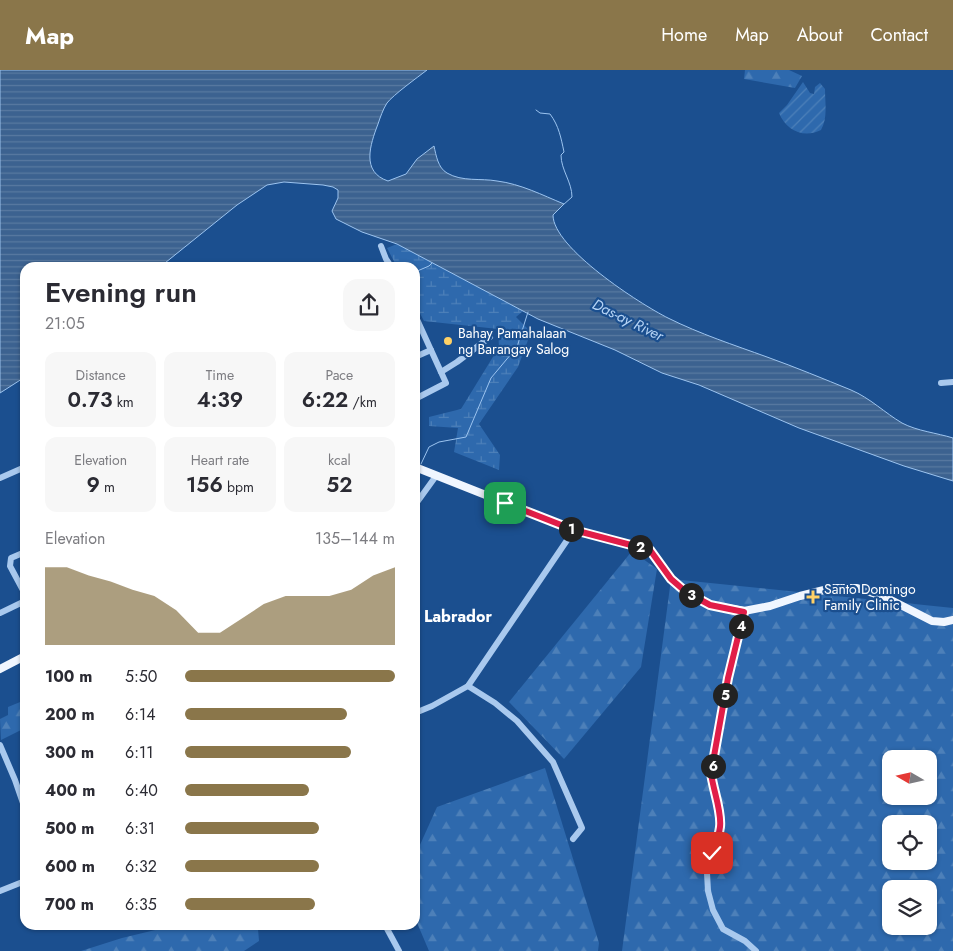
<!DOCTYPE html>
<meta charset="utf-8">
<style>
body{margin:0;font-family:Jost,sans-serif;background:#f7f7f7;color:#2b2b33;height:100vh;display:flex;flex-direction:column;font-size:19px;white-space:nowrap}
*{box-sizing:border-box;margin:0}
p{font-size:16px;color:#7c7c81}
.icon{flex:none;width:28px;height:28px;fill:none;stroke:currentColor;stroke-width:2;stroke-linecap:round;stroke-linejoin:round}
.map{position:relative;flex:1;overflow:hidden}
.details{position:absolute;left:20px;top:192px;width:400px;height:668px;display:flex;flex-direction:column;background:#fff;border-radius:15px;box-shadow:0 1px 4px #0004}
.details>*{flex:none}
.needle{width:32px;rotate:279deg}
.controls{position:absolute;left:882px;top:680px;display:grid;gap:10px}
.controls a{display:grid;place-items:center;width:55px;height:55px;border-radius:10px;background:#fff;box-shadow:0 1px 4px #0004;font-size:25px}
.pin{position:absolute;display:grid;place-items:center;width:42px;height:42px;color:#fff;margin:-21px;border-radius:10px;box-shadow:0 2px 8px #0006}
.km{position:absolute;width:25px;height:25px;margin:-12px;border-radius:50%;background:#222;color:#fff;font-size:14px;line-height:25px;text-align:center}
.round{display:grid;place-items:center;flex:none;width:52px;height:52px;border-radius:15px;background:#f7f7f7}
.summary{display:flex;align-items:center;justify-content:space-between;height:85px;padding:0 25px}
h1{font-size:28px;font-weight:600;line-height:38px}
.figures{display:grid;grid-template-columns:repeat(3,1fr);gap:8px;height:85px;padding:5px 25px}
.figures div{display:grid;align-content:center;border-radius:12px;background:#f7f7f7;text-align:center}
.figures b{font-size:21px;font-weight:600}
.figures small{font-size:14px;font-weight:400}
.figures p{font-size:14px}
.chart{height:140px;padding:10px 25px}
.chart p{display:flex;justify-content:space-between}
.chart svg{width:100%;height:90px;margin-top:5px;fill:#8a764a;opacity:.7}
ul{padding:0 25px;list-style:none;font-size:16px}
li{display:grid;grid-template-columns:80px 60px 1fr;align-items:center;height:38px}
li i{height:12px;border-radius:6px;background:#8a764a}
header{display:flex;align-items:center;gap:30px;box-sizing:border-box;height:70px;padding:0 25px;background:#8a764a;color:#fff}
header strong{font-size:24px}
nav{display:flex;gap:28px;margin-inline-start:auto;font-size:18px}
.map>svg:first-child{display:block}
.forest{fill:url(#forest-firs);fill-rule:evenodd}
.wetland{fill:url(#wetland-marsh)}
.garden{fill:url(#garden-furrows)}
.water{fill:url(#water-rules);stroke:#9cc4f0}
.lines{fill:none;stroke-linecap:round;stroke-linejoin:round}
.stream{stroke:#9cc4f0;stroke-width:1}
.minor{stroke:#a9c9ee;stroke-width:6}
.major{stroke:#f0f6ff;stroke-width:8}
.route-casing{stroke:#fff;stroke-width:10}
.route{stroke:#e11d48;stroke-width:6}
.poi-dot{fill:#ffd166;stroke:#1b4f8f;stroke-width:2}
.labels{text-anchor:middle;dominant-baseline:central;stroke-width:4.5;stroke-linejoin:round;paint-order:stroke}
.poi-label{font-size:14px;fill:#fff;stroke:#1b4f8f;text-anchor:start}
.water-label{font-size:15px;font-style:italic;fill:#b5d3f5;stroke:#1b4f8f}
.quarter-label{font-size:16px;font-weight:bold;fill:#fff;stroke:#1b4f8f}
</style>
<header>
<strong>Map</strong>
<nav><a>Home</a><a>Map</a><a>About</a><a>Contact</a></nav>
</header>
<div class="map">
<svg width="953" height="881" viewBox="0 0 953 881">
<defs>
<pattern id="forest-firs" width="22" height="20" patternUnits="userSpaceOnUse" patternTransform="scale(1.25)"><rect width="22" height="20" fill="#2e69ad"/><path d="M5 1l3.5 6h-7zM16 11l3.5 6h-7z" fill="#4d80b9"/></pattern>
<pattern id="wetland-marsh" width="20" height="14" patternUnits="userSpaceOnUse" patternTransform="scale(1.25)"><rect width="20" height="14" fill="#2e69ad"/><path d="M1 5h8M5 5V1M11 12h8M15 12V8" fill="none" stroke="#4d80b9"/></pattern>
<pattern id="garden-furrows" width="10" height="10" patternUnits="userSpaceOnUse" patternTransform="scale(1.25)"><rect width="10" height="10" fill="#2e69ad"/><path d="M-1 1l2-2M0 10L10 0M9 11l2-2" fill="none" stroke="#4d80b9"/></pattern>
<pattern id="water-rules" width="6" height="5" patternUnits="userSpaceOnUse" patternTransform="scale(1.25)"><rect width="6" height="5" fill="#3c6290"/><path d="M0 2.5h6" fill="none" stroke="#597aa1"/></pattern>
</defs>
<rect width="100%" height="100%" fill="#1b4f8f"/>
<g class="forest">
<path d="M 745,0 L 789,0 L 802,6 L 795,18 L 744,9 Z"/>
<path d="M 632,481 L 657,499 L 641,597 L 564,689 L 509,632 Z"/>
<path d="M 671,509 L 953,538 L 953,881 L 622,881 ZM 891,689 L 929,689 L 929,726 L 891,726 ZM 891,754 L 929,754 L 929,791 L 891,791 ZM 891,819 L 929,819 L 929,856 L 891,856 Z"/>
<path d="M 25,630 L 25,658 L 1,670 L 0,649 L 8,645 L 8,637 Z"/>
<path d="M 545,698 L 599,873 L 598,881 L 429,881 L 415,848 L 415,786 L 437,737 Z"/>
<path d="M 176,855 L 250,855 L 252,857 L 258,859 L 259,871 L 244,881 L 81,881 L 122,868 Z"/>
</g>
<path class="wetland" d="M 397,174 L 523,241 L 516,247 L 531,262 L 518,297 L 479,354 L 500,385 L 499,400 L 454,382 L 458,358 L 429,356 L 429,347 L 461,339 L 499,277 L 498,259 L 424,251 L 415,234 L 415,198 L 397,197 L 387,178 Z"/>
<path class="garden" d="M 803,12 L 810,23 L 814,24 L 815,17 L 820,13 L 825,19 C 825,33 828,48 821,60 C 803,69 786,60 779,43 L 787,35 Z"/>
<path class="water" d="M 0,0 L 427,0 C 418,7 393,25 387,33 C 383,39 380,48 378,54 C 370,75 361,102 388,111 L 406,104 L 417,89 L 434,76 C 436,85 438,98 447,103 C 462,112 481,108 497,111 C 521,114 542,125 564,134 L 553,145 C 553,178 640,234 668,248 C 700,264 734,275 767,287 C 795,297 824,309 851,320 C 870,328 885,343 902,353 C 917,361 937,363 953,368 L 953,411 L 904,396 L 799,358 L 699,315 L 662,303 L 615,280 L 538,249 L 397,174 L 362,162 L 336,149 L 332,141 L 338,128 L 338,120 L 333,117 L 323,115 L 284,112 L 267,115 L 237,135 L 160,197 L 25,198 L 25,307 L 0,323 Z"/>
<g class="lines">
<g class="stream">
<path d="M 536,40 L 540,43 L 550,44 C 559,56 561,68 564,82 L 561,85 C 561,100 572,112 572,127 L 563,135"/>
<path d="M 415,202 L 429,196 L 432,193"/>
<path d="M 421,394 L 429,377 L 439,372 L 466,367 L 491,308 L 517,277 L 528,242"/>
<path d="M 415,403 L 417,404 L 418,402"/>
</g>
<g class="minor">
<path d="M 381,176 L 386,189 L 392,198"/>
<path d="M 415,245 L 446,313 L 415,329"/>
<path d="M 415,287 L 431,280"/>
<path d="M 441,302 L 457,292 L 490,267"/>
<path d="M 941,313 L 953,312"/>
<path d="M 0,408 L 25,397"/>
<path d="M 415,435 L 436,406"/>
<path d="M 25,482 L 11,488 L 10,496 L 25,524"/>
<path d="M 744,541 L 728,608 L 711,703 L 712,715 L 720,747 L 721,757 L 707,803 L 708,821 L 713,840 L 723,859 L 745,871 L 756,881"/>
<path d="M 0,543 L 25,531"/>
<path d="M 468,616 L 495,633 L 517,651 L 553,692 L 582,758 L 573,769"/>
<path d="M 415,643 L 432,636 L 468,616 L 574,460"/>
<path d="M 0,675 L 15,710 L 25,739"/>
<path d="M 0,821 L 25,811"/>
<path d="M 385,855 L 399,881"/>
</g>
<g class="major">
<path d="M 415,397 L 574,460 L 650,480 L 671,509 L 686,522 L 710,535 L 744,541 L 770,536 L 800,526 L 832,518 L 857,518 L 885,527 L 932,551 L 944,552 L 953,550"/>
<path d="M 0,599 L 25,586"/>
</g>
</g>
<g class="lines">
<defs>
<path id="route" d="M 505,433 L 574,460 L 650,480 L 671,509 L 686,522 L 710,535 L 744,542 L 728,608 L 711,703 C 713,720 722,741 720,757 C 719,766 715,775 712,783"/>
</defs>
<use href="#route" class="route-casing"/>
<use href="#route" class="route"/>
</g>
<g class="poi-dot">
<circle cx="448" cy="271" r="5"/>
<path d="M810.5 519.5h5v5h5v5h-5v5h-5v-5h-5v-5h5z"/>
</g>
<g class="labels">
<g class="poi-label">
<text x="458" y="263">Bahay Pamahalaan<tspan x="458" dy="16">ng Barangay Salog</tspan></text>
<text x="824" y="519">Santo Domingo<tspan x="824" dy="16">Family Clinic</tspan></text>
</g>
<g class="water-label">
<text transform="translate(628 250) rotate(26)">Das-ay River</text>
</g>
<g class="quarter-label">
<text x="458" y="546">Labrador</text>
</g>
</g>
</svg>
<div class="controls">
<a><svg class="needle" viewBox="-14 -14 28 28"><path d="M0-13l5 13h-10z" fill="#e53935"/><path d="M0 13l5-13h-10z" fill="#7c7c81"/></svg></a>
<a><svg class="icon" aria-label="locate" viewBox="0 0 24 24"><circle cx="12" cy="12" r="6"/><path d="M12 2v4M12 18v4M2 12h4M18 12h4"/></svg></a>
<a><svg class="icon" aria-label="layers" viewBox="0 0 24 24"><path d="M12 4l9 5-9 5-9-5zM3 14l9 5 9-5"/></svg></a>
</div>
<div class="pin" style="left:505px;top:433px;background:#1e9e55"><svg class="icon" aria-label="arrive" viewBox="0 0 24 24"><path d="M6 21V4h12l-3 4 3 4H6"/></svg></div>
<div class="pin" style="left:712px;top:783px;background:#d93025"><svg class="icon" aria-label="check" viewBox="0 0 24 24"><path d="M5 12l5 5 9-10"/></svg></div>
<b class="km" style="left:571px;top:459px">1</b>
<b class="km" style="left:640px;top:477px">2</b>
<b class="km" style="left:691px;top:525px">3</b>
<b class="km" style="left:741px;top:556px">4</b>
<b class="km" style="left:725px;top:625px">5</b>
<b class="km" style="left:713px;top:696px">6</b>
<section class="details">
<div class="summary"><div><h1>Evening run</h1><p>21:05</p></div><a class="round"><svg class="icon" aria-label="share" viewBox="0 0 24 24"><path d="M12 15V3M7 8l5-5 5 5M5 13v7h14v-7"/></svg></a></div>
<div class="figures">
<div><p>Distance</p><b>0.73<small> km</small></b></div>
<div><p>Time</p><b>4:39</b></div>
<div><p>Pace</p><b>6:22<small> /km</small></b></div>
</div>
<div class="figures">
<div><p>Elevation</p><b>9<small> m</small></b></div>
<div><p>Heart rate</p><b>156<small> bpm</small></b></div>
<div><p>kcal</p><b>52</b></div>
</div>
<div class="chart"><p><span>Elevation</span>135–144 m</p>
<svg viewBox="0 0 160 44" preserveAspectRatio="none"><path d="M0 44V6L10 6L20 10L30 13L40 17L50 20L60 27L70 38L80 38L90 31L100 24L110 20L120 20L130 20L140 17L150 10L160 6V44z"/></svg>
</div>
<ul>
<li><b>100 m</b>5:50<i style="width:100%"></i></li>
<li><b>200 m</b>6:14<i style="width:77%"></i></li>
<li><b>300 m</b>6:11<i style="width:79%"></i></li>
<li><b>400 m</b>6:40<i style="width:59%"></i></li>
<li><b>500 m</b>6:31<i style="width:64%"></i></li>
<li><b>600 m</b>6:32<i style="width:64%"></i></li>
<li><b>700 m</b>6:35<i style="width:62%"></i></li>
</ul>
</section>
</div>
